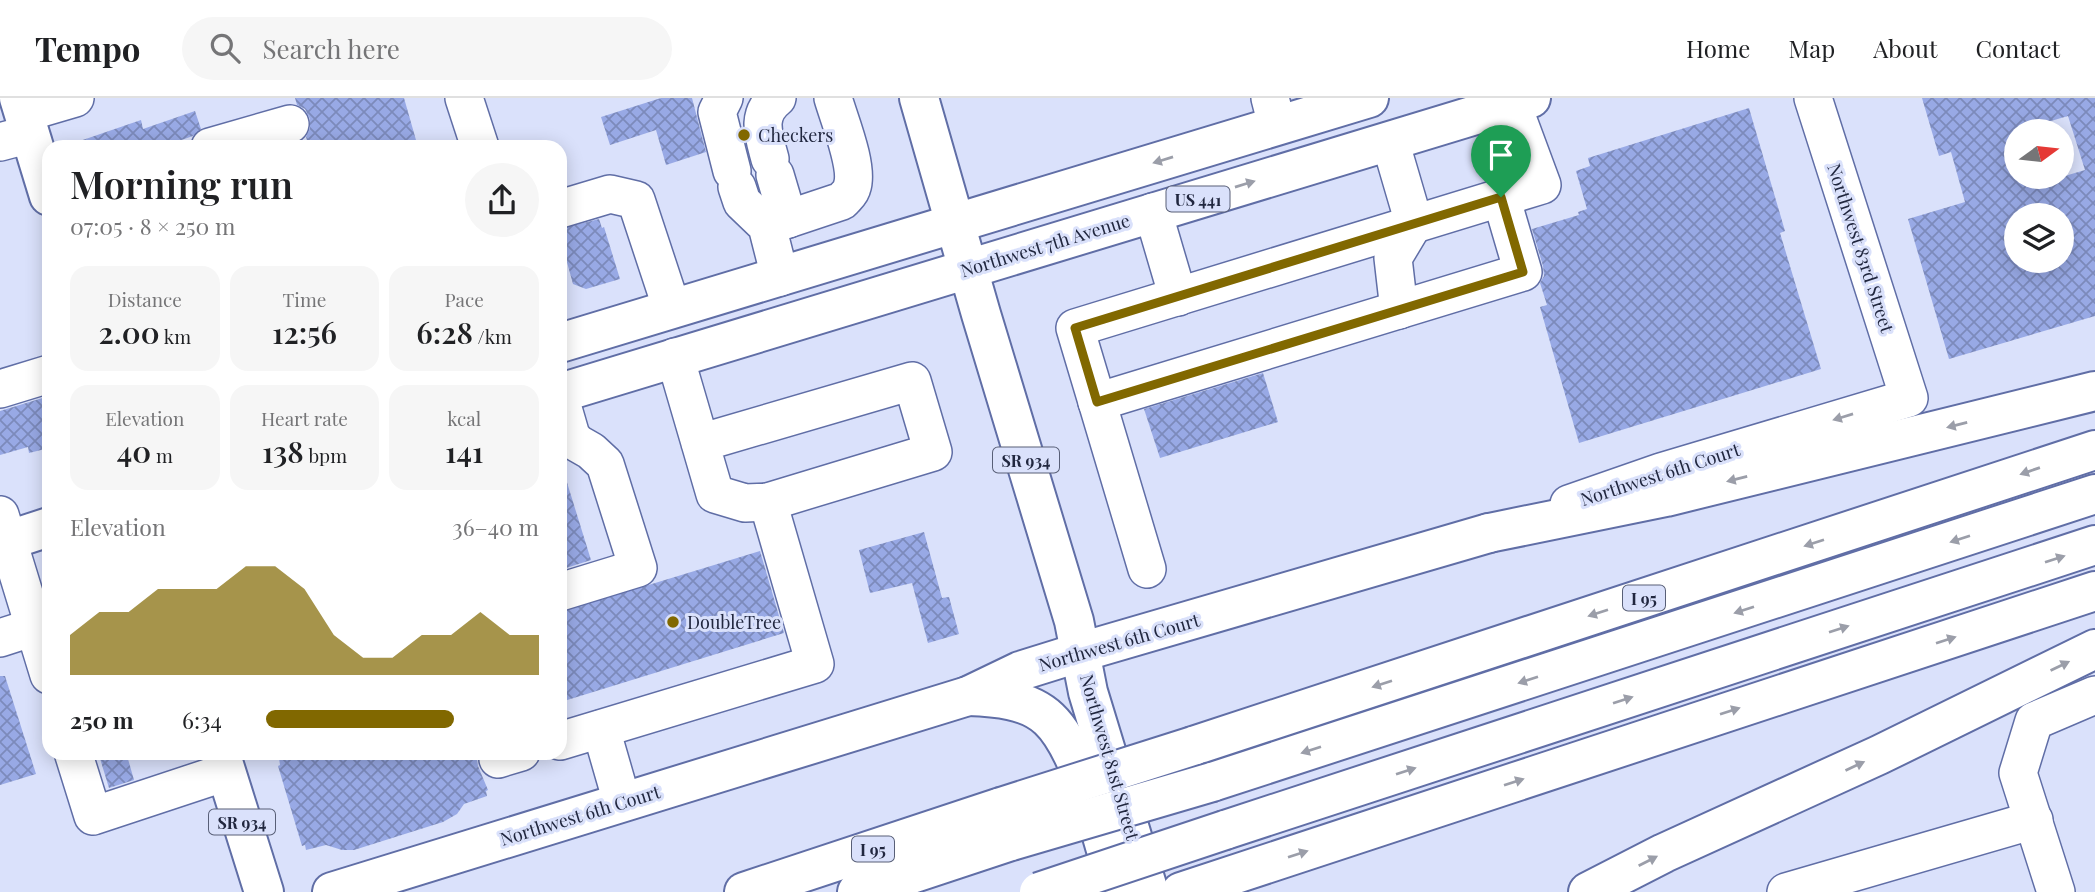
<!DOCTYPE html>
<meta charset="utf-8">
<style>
body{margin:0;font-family:"Playfair Display",serif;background:#f6f6f6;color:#202124;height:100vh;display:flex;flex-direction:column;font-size:26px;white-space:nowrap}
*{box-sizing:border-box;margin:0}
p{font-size:23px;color:#757577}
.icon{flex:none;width:38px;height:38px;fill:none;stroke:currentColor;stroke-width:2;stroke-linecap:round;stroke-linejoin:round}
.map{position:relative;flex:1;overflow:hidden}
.details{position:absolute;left:42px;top:42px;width:525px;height:620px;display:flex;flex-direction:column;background:#fff;border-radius:21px;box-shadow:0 4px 18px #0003}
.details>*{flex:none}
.needle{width:46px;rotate:75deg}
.tools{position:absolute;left:2004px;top:21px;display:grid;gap:14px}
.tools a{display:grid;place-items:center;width:70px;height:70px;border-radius:50%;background:#fff;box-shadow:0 4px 18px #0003;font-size:35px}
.pin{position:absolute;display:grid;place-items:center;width:60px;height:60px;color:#fff;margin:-72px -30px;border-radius:50% 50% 50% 0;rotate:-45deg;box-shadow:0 0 7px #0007}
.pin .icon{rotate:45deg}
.round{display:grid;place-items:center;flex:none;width:74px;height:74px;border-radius:37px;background:#f6f6f6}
.headline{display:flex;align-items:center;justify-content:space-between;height:119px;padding:0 28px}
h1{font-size:38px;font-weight:600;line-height:52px}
.stats{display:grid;grid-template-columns:repeat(3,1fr);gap:10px;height:119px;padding:7px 28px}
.stats div{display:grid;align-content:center;border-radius:18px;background:#f6f6f6;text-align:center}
.stats b{font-size:30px;font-weight:600}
.stats small{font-size:19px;font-weight:400}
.stats p{font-size:19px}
.chart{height:196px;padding:14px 28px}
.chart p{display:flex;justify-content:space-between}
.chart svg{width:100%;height:126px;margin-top:7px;fill:#816800;opacity:.7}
ul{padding:0 28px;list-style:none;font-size:23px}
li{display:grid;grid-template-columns:112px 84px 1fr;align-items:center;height:52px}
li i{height:18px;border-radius:9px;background:#816800}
header{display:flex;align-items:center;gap:42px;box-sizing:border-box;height:98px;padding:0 35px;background:#fff;border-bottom:2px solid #e0e0e0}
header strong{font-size:33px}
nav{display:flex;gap:38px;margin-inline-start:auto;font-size:24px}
.search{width:490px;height:63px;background:#f6f6f6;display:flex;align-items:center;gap:18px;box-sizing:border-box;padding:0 24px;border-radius:38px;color:#757577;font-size:26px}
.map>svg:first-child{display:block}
.building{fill:url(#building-cross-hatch);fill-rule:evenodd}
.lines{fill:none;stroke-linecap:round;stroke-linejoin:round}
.minor-casing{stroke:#606ea6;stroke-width:40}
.major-casing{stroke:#606ea6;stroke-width:42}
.highway-casing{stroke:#606ea6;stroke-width:42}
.minor{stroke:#fff;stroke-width:37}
.major{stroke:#fff;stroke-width:38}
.highway{stroke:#fff;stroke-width:38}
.highway-bridge-casing{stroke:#606ea6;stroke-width:42;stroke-linecap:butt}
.highway-bridge{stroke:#fff;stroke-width:38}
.oneway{fill:#9b9ea9}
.route-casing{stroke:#fff;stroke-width:14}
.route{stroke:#816800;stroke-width:9}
.poi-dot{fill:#816800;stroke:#dae1fb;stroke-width:2.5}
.labels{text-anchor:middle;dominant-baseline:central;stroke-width:6;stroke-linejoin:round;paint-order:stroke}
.shield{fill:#dae1fb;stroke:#585f77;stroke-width:2}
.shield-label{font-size:16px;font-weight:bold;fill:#21273f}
.poi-label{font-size:18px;fill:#21273f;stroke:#dae1fb;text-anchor:start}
.street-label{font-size:18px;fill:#21273f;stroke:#dae1fb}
</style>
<header>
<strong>Tempo</strong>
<div class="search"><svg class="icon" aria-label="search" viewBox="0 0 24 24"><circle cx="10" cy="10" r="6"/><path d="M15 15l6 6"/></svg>Search here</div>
<nav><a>Home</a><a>Map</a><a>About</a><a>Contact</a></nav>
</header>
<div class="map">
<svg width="2095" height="794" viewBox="0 0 2095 794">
<defs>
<pattern id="building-cross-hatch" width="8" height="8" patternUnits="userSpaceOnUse" patternTransform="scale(1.75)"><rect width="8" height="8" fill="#98a9e5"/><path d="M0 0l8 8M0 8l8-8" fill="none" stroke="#7c8abb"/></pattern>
</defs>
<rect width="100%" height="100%" fill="#dae1fb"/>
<g class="building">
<path d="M 295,0 L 404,0 L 418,49 L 309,49 L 306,39 L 310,30 L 310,21 L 305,11 L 297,7 Z"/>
<path d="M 661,0 L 692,0 L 706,54 L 666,67 L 656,32 L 610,47 L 601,19 Z"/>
<path d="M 1922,0 L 2095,0 L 2095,218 L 1949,261 L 1908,121 L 1965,104 L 1951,54 L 1939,58 ZM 2068,18 L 2085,72 L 2031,88 L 2028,79 L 2016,79 L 2016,33 ZM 2016,117 L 2062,117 L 2062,163 L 2016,163 Z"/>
<path d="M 1749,10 L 1785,133 L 1780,135 L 1821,271 L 1579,345 L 1540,209 L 1547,207 L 1540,185 L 1544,178 L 1543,168 L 1532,131 L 1579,117 L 1578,114 L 1587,111 L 1576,73 L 1590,68 L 1588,60 Z"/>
<path d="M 195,13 L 201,31 L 193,38 L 161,49 L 74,49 L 74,45 L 141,22 L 143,31 Z"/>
<path d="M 599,121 L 602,130 L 604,129 L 620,181 L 586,191 L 573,186 L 560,139 L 560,131 Z"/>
<path d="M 1263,275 L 1278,324 L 1160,360 L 1144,311 Z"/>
<path d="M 49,298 L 49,350 L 29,355 L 28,349 L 0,357 L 0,313 Z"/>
<path d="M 565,378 L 591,462 L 560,472 L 560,379 Z"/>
<path d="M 924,434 L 942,500 L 949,499 L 959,536 L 928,545 L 912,485 L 870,495 L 859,452 Z"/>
<path d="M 760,453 L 784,535 L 564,603 L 560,590 L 560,514 Z"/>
<path d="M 0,578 L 5,578 L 36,676 L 0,687 Z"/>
<path d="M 98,654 L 126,654 L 134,682 L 109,690 Z"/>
<path d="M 287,654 L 476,654 L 478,668 L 488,692 L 486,693 L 487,698 L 464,706 L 457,716 L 443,724 L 354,752 L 342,752 L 326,747 L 306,752 L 305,747 L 302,748 L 278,668 L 280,667 L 279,660 L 288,658 Z"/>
</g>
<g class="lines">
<defs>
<g id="minor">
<path d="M 464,0 L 480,49"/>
<path d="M 724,0 L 717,14 L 732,73"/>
<path d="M 1270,0 L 1277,27"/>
<path d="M 24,15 L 75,0"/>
<path d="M 1390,43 L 1414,125 L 1393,160 L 1399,212"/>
<path d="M 0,44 L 30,36"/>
<path d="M 210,49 L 290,26"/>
<path d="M 770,61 C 764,38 755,17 777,0"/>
<path d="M 775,77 L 788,121"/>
<path d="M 737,89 L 742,104 L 767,128 L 780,179"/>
<path d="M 560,111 L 610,96 L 636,102 L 672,211"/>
<path d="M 1153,114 L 1178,199"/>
<path d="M 767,128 L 842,103 C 846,98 851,95 852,89 C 859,69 839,21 833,0"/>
<path d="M 675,259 L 715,396 L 745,405 L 768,404 L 933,354 L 912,283 L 700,345"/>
<path d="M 0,291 L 49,276"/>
<path d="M 560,300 L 571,338 L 577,345 L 591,353 L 605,366 L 638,470 L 560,494"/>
<path d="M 1097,304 L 1523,174 L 1501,99"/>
<path d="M 1569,406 L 1661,374 L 1909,300 L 1813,0"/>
<path d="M 0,417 L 49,577"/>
<path d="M 1147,471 L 1075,230 L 1542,87 L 1512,6"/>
<path d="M 0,540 L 34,529"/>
<path d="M 601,631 L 622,704"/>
<path d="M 560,643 L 815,566 L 768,404"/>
<path d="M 73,654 L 93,718 L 226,674"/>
<path d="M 498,661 L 521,654"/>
<path d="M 1786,794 L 2034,722"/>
<path d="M 2056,794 L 2018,675 L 2034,623 L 2095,597"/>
</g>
<g id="major">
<path d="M 19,0 L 49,98"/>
<path d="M 919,0 L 981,216 L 1074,523 L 1088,594 L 1149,794"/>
<path d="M 560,245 L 1369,0"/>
<path d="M 560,295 L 1531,0"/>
<path d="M 0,445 L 49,429"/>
<path d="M 968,598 C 995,599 1028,601 1049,621 C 1083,653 1104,748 1118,794"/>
<path d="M 220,654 L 264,794"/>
<path d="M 332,794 L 968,598 L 1020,573 L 1081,554 L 1489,435"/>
</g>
<g id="highway">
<path d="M 1489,435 L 1666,399 L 2095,293"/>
<path d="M 1193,648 L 2095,352"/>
<path d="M 1212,684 L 2095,396"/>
<path d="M 1225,732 L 2095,447"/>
<path d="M 744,794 L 1001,709"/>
<path d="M 857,794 L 1011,743"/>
<path d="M 1181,794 L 2095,493"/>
<path d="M 1588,794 L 1664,755 L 1879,657 L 2095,551"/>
</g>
</defs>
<use href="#minor" class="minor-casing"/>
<use href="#major" class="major-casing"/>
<use href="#highway" class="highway-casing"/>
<use href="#minor" class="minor"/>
<use href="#major" class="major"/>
<use href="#highway" class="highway"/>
<defs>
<g id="highway-bridge">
<path d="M 1001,709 L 1193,648"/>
<path d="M 1011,743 L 1212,684"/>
<path d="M 1039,794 L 1225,732"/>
</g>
</defs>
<use href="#highway-bridge" class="highway-bridge-casing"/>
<use href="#highway-bridge" class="highway-bridge"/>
</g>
<defs><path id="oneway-solid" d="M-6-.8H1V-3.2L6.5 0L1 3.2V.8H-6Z" transform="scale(1.75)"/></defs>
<g class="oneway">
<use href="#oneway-solid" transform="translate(1163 62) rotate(163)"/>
<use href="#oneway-solid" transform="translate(1245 86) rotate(-17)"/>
<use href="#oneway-solid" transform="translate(1843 319) rotate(163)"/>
<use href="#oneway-solid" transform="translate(1957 327) rotate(166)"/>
<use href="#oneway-solid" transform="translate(2030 373) rotate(161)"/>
<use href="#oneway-solid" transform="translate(1737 381) rotate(166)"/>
<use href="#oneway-solid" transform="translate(1960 441) rotate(162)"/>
<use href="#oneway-solid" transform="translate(1814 445) rotate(162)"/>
<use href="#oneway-solid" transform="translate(2055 461) rotate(-18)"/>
<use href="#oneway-solid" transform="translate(1744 512) rotate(162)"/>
<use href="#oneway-solid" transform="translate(1598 515) rotate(162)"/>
<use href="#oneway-solid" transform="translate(1839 531) rotate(-18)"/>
<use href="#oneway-solid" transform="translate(1946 542) rotate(-18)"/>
<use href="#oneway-solid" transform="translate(2060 568) rotate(-26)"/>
<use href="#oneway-solid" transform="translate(1528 582) rotate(162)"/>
<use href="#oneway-solid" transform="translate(1382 586) rotate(162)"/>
<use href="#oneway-solid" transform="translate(1623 602) rotate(-18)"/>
<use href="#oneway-solid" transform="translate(1730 613) rotate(-18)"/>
<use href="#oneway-solid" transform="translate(1311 652) rotate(162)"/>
<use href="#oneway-solid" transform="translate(1855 668) rotate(-25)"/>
<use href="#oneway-solid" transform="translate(1406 673) rotate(-18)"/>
<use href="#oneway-solid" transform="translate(1514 684) rotate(-18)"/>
<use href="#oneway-solid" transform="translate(1298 756) rotate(-18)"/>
<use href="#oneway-solid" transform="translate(1648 763) rotate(-27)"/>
</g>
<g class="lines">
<defs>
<path id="route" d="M 1501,99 L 1523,174 L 1097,304 L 1075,230 Z"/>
</defs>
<use href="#route" class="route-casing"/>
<use href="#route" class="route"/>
</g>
<g class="poi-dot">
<circle cx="744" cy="37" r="7"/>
<circle cx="673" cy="524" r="7"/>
</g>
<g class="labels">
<g class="shield">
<rect x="1166.5" y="88.5" width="63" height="25" rx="5"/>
<rect x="993" y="349.5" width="66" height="25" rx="5"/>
<rect x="1623" y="487.5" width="42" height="25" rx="5"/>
<rect x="209" y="711.5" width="66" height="25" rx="5"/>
<rect x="852" y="738.5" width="42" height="25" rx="5"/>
</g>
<g class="shield-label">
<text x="1198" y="101">US 441</text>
<text x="1026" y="362">SR 934</text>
<text x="1644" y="500">I 95</text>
<text x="242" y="724">SR 934</text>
<text x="873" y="751">I 95</text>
</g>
<g class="poi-label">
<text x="758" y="37">Checkers</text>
<text x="687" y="524">DoubleTree</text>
</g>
<g class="street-label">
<text transform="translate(1045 147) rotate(-17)">Northwest 7th Avenue</text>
<text transform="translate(1861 150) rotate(72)">Northwest 83rd Street</text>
<text transform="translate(1660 376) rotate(-18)">Northwest 6th Court</text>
<text transform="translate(1119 544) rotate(-16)">Northwest 6th Court</text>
<text transform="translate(1110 659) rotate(74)">Northwest 81st Street</text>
<text transform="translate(580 717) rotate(-17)">Northwest 6th Court</text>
</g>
</g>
</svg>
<div class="tools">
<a><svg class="needle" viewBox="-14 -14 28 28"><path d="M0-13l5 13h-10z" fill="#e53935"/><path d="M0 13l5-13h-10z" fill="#757577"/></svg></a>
<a><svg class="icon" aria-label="layers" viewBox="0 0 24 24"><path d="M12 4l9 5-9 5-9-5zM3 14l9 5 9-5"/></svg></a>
</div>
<div class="pin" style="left:1501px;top:99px;background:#1e9e55"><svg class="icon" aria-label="arrive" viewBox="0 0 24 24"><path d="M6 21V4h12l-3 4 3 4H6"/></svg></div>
<section class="details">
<div class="headline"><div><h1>Morning run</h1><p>07:05 · 8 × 250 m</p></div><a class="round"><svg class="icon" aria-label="share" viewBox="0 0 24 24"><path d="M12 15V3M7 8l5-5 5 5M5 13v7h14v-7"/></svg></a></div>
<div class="stats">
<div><p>Distance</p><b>2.00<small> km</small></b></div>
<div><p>Time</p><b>12:56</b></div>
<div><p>Pace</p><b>6:28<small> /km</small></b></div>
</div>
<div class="stats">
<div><p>Elevation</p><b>40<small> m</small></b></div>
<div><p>Heart rate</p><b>138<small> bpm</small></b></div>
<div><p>kcal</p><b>141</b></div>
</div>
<div class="chart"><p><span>Elevation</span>36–40 m</p>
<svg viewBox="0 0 160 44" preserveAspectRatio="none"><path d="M0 44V30L10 22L20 22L30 14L40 14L50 14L60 6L70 6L80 14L90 30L100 38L110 38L120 30L130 30L140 22L150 30L160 30V44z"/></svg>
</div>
<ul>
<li><b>250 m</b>6:34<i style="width:69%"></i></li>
</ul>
</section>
</div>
